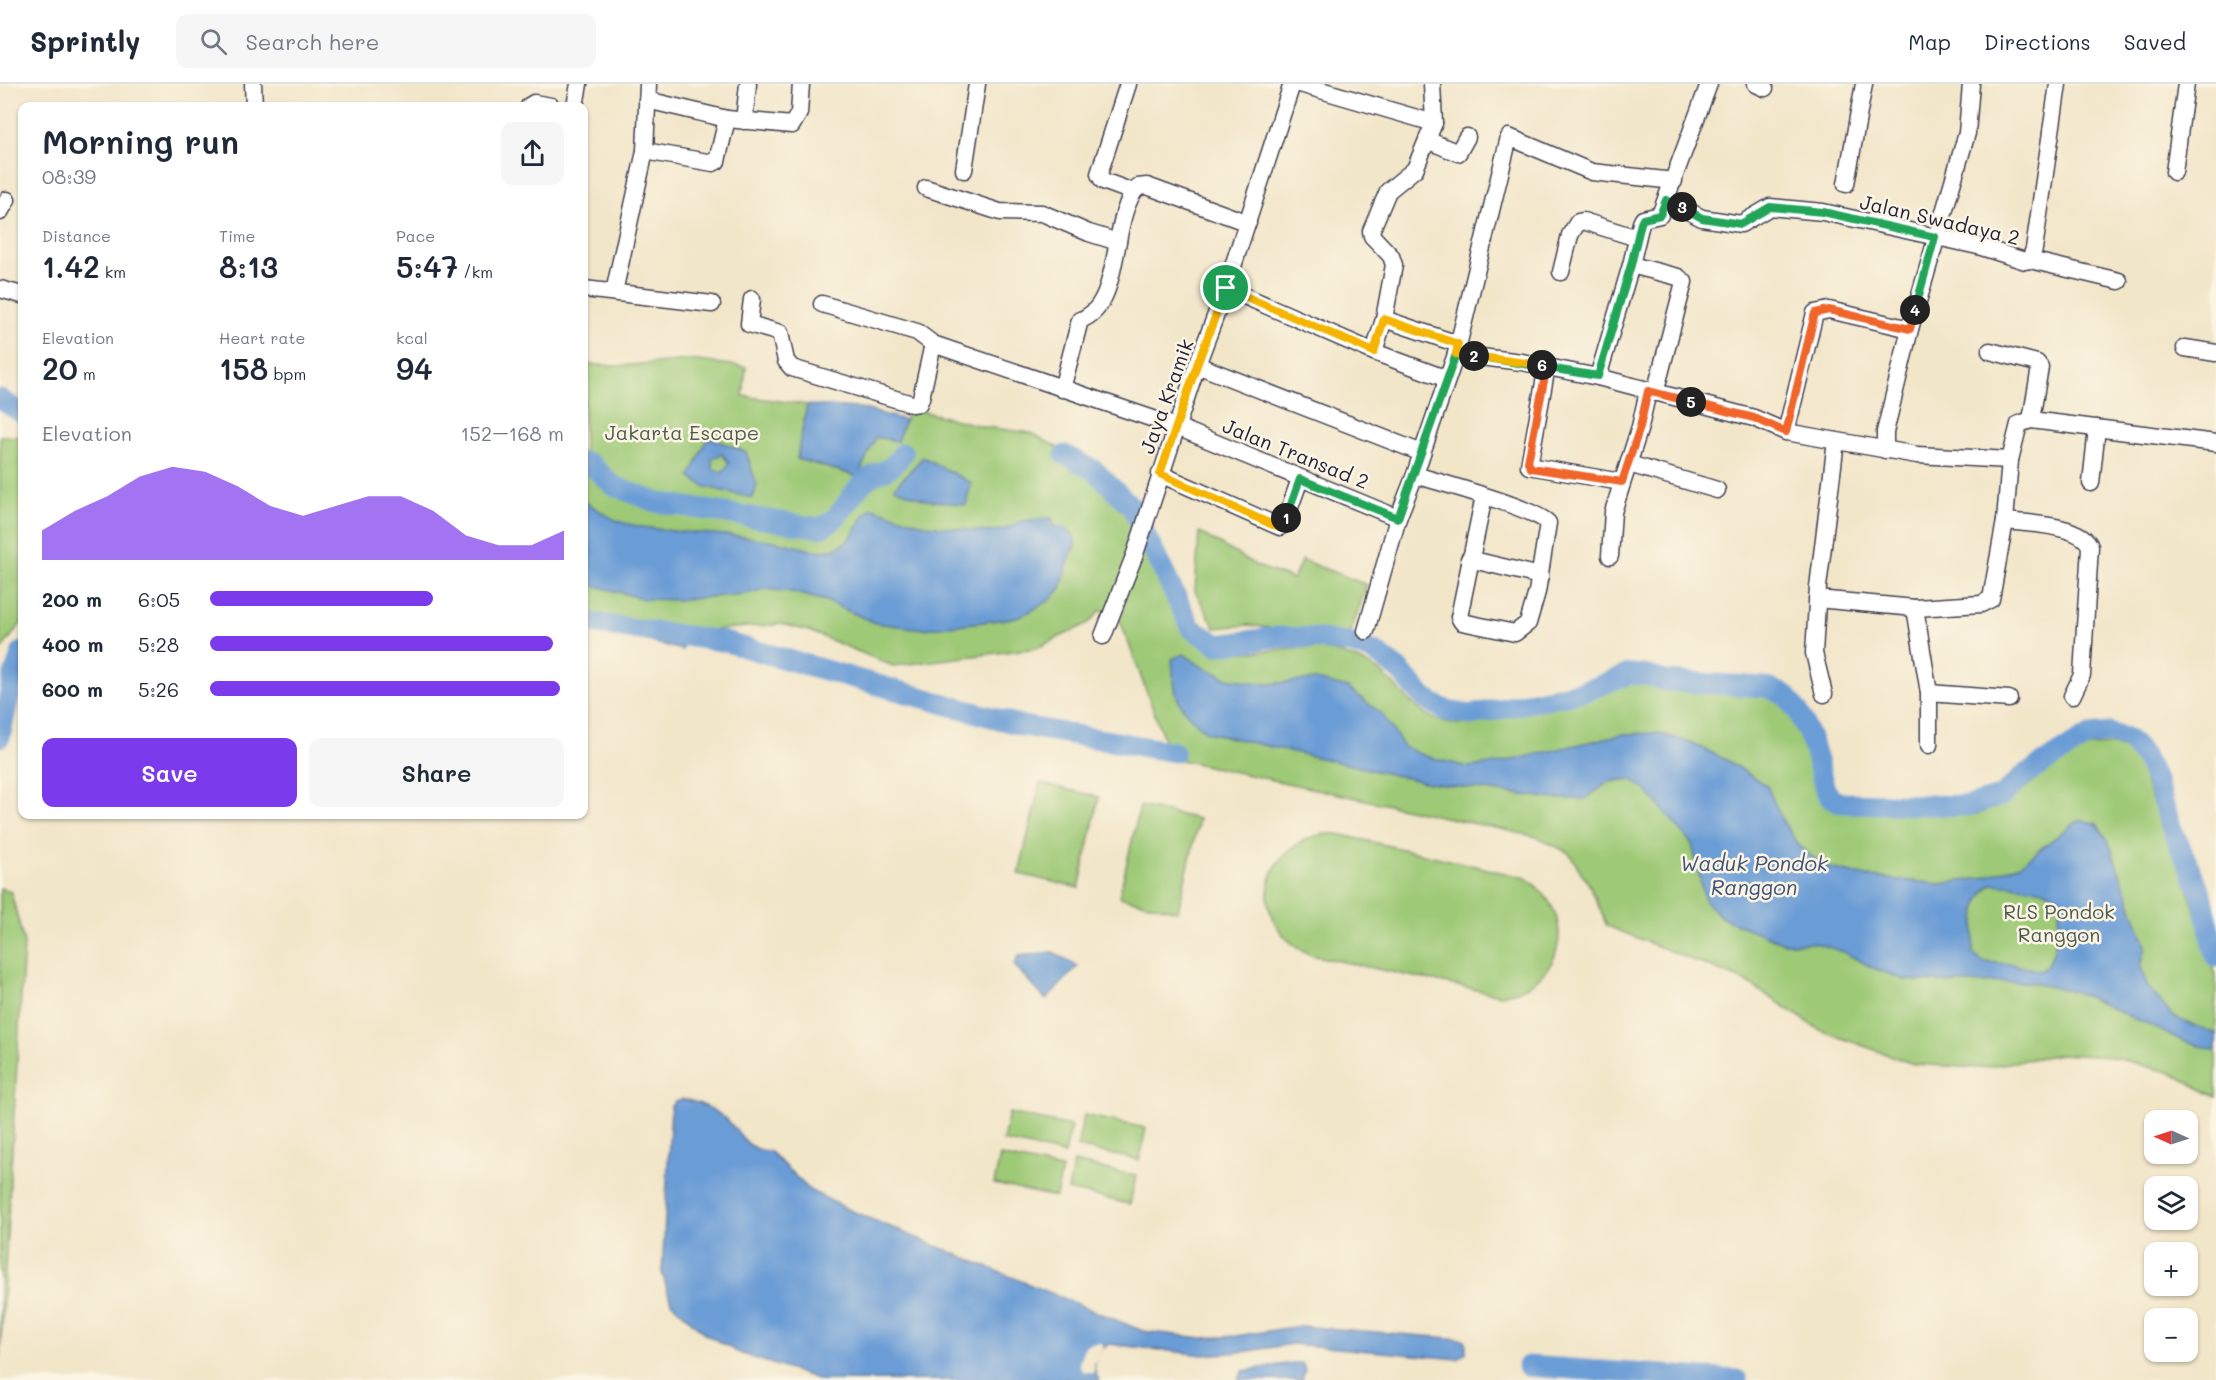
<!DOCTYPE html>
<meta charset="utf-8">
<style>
body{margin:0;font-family:Mali,sans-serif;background:#f6f6f7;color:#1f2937;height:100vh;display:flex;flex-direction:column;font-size:22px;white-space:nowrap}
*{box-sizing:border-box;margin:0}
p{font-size:20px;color:#747a83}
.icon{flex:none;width:33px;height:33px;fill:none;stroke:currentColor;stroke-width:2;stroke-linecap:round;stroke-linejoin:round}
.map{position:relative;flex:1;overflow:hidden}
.drawer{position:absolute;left:18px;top:18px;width:570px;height:717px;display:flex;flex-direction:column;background:#fff;border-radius:12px;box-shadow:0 2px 4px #0004}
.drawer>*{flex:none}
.needle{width:39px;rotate:273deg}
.buttons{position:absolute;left:2144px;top:1026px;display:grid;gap:12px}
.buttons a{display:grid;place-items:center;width:54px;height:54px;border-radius:12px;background:#fff;box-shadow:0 2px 4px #0004;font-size:30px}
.pin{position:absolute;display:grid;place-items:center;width:51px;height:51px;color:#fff;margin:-26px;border:3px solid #fff;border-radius:50%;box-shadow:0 2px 6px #0007}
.km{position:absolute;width:30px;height:30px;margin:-15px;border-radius:50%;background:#222;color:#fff;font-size:16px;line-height:30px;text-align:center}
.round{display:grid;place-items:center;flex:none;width:63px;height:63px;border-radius:12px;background:#f6f6f7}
.overview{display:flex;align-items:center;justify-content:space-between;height:102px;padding:0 24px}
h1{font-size:33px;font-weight:600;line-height:45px}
.stats{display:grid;grid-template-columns:repeat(3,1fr);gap:9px;height:102px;padding:6px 24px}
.stats div{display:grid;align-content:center}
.stats b{font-size:30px;font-weight:600}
.stats small{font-size:16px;font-weight:400}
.stats p{font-size:16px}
.chart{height:168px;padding:12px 24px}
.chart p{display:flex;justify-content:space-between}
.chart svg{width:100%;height:108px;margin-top:6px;fill:#7c3aed;opacity:.7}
.action{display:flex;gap:12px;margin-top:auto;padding:12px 24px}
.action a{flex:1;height:69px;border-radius:12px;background:#7c3aed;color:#fff;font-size:24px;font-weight:600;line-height:69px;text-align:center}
.action a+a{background:#f6f6f7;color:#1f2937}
ul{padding:0 24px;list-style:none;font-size:20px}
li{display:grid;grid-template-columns:96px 72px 1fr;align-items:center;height:45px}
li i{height:15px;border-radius:8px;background:#7c3aed}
header{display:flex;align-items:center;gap:36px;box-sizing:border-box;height:84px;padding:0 30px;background:#fff;border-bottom:2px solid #e0e1e3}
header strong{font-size:28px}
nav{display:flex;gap:33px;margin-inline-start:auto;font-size:21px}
.search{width:420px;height:54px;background:#f6f6f7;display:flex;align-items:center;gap:15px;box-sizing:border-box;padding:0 21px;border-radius:12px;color:#747a83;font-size:22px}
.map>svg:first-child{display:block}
.green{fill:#9ec976;stroke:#607658;stroke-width:1.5}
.water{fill:#6b9cd5;stroke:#465f88;stroke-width:1.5;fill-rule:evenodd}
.pier{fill:#f2e6c9}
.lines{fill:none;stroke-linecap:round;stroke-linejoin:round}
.river{stroke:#6b9cd5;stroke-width:21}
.minor-casing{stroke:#413f50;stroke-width:19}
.minor{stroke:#fff;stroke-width:16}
.split-1-casing{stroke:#fff;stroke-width:12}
.split-2-casing{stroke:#fff;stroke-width:12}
.split-3-casing{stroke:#fff;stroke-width:12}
.split-4-casing{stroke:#fff;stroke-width:12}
.split-5-casing{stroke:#fff;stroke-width:12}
.split-6-casing{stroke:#fff;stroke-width:12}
.split-7-casing{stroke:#fff;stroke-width:12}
.split-1{stroke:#f5b400;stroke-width:8}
.split-2{stroke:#22a559;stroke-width:8}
.split-3{stroke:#22a559;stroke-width:8}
.split-4{stroke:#22a559;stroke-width:8}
.split-5{stroke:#f0652b;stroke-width:8}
.split-6{stroke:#f0652b;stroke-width:8}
.split-7{stroke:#f5b400;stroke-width:8}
.labels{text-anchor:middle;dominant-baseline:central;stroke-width:5;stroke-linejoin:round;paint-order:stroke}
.street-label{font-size:20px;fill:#22223b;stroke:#fcf5e5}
.park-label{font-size:20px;fill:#4d5c50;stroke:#fcf5e5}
.water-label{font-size:21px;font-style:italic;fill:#3f5379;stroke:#fcf5e5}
</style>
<header>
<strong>Sprintly</strong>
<div class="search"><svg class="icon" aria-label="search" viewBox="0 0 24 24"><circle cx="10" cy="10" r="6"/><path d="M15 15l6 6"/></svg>Search here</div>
<nav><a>Map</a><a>Directions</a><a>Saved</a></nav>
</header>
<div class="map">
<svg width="2216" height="1296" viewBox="0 0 2216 1296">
<rect width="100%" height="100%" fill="#fcf5e5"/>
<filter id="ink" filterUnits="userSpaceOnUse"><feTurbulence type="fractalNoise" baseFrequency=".0167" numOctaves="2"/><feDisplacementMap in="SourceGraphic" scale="12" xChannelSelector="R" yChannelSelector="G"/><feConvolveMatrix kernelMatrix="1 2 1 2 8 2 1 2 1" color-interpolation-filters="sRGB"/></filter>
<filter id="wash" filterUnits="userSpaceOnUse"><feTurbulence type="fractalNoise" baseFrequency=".008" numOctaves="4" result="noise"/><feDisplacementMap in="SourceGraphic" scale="24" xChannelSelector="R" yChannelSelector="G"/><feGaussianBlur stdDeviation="1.35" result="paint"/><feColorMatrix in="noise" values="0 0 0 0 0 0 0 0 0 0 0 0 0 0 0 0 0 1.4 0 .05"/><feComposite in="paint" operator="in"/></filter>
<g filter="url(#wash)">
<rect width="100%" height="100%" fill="#f2e6c9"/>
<g class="green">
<path d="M 689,276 L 746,283 L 743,312 L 807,321 L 797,375 L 857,392 L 876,353 L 897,357 L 909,324 L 985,343 L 1031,349 L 1066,368 L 1063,378 L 1098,395 L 1127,425 L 1189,549 C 1236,589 1285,552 1335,568 C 1351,573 1372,580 1384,591 C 1410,614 1419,637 1458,640 C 1482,642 1507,632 1529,625 C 1561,615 1594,605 1626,596 L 1638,595 L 1671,604 L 1763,608 L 1783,617 L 1794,633 L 1815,679 L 1820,706 L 1828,718 L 1842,724 L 1978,730 L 2003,720 L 2064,675 L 2092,662 L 2112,661 L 2128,666 L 2139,681 L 2166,755 L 2186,798 L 2216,891 L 2216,1013 L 2171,989 L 2112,973 L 2060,970 L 1980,984 L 1913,980 L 1820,946 L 1745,897 L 1607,842 L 1590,802 L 1569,769 L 1537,753 L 1171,674 L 1120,536 L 1101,526 L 1089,539 L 1037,564 L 893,582 L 809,547 L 781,540 L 701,547 L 667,545 L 584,528 L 584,280 L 619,282 Z"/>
<path d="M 0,352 L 22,353 L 22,538 L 0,567 Z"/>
<path d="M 1199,448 L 1257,482 L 1293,495 L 1302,476 L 1367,501 L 1349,554 L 1248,541 L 1215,544 L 1195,507 Z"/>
<path d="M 1040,699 L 1099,713 L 1079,804 L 1019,790 Z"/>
<path d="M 1140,722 L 1199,735 L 1178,827 L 1119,813 Z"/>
<path d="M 1323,750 L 1338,750 L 1526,794 C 1580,831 1565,901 1500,911 L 1311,871 C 1248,843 1256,765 1323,750 Z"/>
<path d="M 0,804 L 11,808 L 24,859 L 0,1272 Z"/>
<path d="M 1009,1029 L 1071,1042 L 1065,1070 L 1003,1057 Z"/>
<path d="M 1084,1031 L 1146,1044 L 1139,1076 L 1077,1063 Z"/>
<path d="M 1000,1072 L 1062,1085 L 1056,1113 L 994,1100 Z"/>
<path d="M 1074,1078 L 1136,1092 L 1130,1120 L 1068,1106 Z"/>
</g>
<g class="water">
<path d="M 807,321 L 860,324 L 905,336 L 897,357 L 876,353 L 858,392 L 797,375 Z"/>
<path d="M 708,353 L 746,368 L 757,401 L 753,414 L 706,403 L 690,393 ZM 722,370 L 729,379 L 723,388 L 713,385 L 712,375 Z"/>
<path d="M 923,373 L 971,399 L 966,421 L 926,416 L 894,404 Z"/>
<path d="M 584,418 C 598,424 609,435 624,439 C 676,452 731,447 783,459 C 798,462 818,470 832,465 C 860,456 856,434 872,424 L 926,441 L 988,448 L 1003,446 L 1021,437 L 1050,434 L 1053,435 L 1054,443 L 1063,443 L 1073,450 L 1076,462 L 1071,469 L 1061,504 L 1050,516 L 1029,528 L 1016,534 L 923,545 L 875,539 L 826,517 L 791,508 L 765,505 L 746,510 L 677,516 L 644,515 L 584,499 Z"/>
<path d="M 584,529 L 685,554 L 682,566 L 584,540 Z"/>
<path d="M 1184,570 L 1201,582 L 1227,594 L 1266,600 L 1316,596 L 1348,604 L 1382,630 L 1404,663 L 1428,673 L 1468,683 L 1500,679 L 1623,650 L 1657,649 L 1690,658 L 1728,677 L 1767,702 L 1783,738 L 1800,763 L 1825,783 L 1871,793 L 1940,800 L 1982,794 L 2021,780 L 2073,740 L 2083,736 L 2097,740 L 2108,756 L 2146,862 L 2141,883 L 2147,902 L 2173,933 L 2216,950 L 2216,967 L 2183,957 L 2076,908 L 2027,898 L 1954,899 L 1905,896 L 1873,884 L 1844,868 L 1815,859 L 1784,859 L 1722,834 L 1705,817 L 1692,760 L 1647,707 L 1630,695 L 1609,698 L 1585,715 L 1555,715 L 1429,699 L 1206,648 C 1175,621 1175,615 1172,575 ZM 1993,800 C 2009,802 2051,802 2060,815 C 2058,838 2060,871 2041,887 L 2011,880 L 1983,878 L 1973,870 C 1975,849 1971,811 1993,800 Z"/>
<path d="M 1053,868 L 1078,882 L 1046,916 L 1014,881 L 1018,872 Z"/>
<path d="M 683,1015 C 699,1018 717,1026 729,1038 C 743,1052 747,1066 769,1067 L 811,1107 L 854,1128 L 1143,1247 L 1202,1254 L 1236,1252 L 1300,1242 L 1463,1255 L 1466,1257 L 1466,1269 L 1458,1275 L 1292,1260 L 1243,1268 L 1203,1271 L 1109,1260 C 1096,1268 1090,1283 1099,1296 L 820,1296 L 739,1269 L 705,1250 L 671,1218 L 662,1189 L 671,1022 L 675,1017 Z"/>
<path d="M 1292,1279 L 1302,1279 L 1305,1285 L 1302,1296 L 1238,1296 L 1243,1287 Z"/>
</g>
<path class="pier" d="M 1100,1259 L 1104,1263 L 1094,1280 L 1094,1289 L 1082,1287 L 1079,1280 L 1084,1264 L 1089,1260 Z"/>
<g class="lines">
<g class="river">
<path d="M 0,315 L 22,329"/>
<path d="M 1065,371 L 1094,386 L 1132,423 L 1191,544 L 1218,561 L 1277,553 L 1313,554 L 1352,560 L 1375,568 L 1399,586 L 1425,615 L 1447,627 L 1471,631 L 1588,606 L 1629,590 L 1645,591 L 1666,597 L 1765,603 L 1786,611 L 1799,629 L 1812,659 L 1825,705 L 1831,715 L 1842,719 L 1968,722 L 2002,712 L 2023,692 L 2090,651 L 2110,649 L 2129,656 L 2145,674 L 2157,699 L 2171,743 L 2202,811 L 2216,873"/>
<path d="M 584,378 L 590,380 L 614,402 L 656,418 L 820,444 C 843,435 848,411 866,396 C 881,384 888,392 903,369"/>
<path d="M 584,538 L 722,557 L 1023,642 L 1174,668"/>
<path d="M 0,653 L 13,594 L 22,568"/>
<path d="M 1528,1282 L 1737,1296"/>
</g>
</g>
</g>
<g filter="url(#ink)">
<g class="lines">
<defs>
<g id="minor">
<path d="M 253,0 L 254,22"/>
<path d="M 1128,0 L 1099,90 L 1103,97 L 1133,108"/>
<path d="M 1300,0 L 1434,39"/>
<path d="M 1756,0 L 1765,4"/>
<path d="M 647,16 L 727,35 L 792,41 L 799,29 L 801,0"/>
<path d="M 529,22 L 534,19 L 551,22"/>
<path d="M 575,22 L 579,0"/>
<path d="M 744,37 L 748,0"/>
<path d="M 1427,56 L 1458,69 L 1467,53"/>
<path d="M 645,67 L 713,79 L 717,77 L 727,35"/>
<path d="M 964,86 L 977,0"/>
<path d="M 2174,88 L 2186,0"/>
<path d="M 1846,100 L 1864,0"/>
<path d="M 926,104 L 1000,128 L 1042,129 L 1089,149 L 1118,158"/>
<path d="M 1666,116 L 1702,134 L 1741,140 L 1770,123 L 1823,128 L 1978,162 L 2025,177 L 2030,176 L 2034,165 L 2058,0"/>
<path d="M 0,128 L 7,116"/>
<path d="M 2030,176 L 2119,197"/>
<path d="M 1631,181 L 1678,193 L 1684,198 L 1655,309"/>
<path d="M 1561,188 L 1570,151 L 1578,138 L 1583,137 L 1637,154"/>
<path d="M 1226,204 L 1374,268 L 1447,295"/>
<path d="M 0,205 L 22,211"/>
<path d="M 584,205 L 712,220"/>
<path d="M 614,208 L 645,67 L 648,0"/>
<path d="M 752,215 L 749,240 L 780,249 L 786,277 L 792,284 L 912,320 L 919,319 L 921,314 L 933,260"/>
<path d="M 822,220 L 917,248 L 933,260 L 1177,343 L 1398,434"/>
<path d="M 1384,235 L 1458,260"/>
<path d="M 2185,264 L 2216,269"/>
<path d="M 1990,267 L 2037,279 L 2040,283 L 2031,336"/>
<path d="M 1374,268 L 1384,235 L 1394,181 L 1391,172 L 1372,152 L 1371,147 L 1388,107 L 1415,85 L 1427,56 L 1434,39 L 1432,0"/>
<path d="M 1456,270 L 1509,53 L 1592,88 L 1674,97"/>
<path d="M 1197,281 L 1422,369 L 1456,270 L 1522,278 L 1598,293 L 1754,334 L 1786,348 L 1917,371 L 2010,376"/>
<path d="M 1547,282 L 1529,382 L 1621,398"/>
<path d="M 1598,293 L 1631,181 L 1641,139 L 1643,135 L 1660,131 L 1709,0"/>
<path d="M 1062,305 L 1080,236 C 1124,222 1109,132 1138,103 L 1147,102 L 1248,139"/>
<path d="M 1786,348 L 1815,229 L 1829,226 L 1910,245"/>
<path d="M 1885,366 L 1885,348 L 1910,245 L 1967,49 L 1971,0"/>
<path d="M 1422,369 L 1415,391 C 1436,397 1540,426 1548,439 L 1537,508 L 1528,539 L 1515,549 L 1462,538 L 1459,533 L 1484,412"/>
<path d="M 1629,380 L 1717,406"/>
<path d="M 1160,390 L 1280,443 L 1284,440 L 1300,395"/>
<path d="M 2091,399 L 2097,344"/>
<path d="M 2005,437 C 2026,439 2084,441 2090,463 L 2082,591 L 2072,612"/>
<path d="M 1610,472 L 1613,428 L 1640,343 L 1648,307"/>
<path d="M 1469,475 L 1540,492"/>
<path d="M 1817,515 L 1915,524 L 1929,609 L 1929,661"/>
<path d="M 1915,524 L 1981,520 L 1991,515 L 2005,437 L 2010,376 L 2019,340 L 2031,336 L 2216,359"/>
<path d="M 1366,547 L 1398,434 L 1415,391"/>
<path d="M 1103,552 L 1135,470 L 1197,281 L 1226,204 L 1292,0"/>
<path d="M 1929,609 L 2009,615"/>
<path d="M 1824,610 L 1814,569 L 1818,503 L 1836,357"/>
</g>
</defs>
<use href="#minor" class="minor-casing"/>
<use href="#minor" class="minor"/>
</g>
</g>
<g class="lines" filter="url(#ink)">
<defs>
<path id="split-1" d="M 1226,204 L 1197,281 L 1160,390 L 1273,441 L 1280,443 L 1286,434"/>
<path id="split-2" d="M 1286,434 L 1300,395 L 1398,434 L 1456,270 L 1474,272"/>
<path id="split-3" d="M 1474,272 L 1598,292 L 1631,181 L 1641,139 L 1643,135 L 1660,131 L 1666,116 L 1682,123"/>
<path id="split-4" d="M 1682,123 L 1702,134 L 1741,140 L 1770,123 L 1823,128 L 1935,153 L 1915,226"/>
<path id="split-5" d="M 1691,318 L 1754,334 L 1786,348 L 1815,229 L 1829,226 L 1910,245 L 1915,226"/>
<path id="split-6" d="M 1542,281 L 1547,282 L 1528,378 L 1531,384 L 1622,398 L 1640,343 L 1648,307 L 1691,318"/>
<path id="split-7" d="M 1226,204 L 1374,268 L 1384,235 L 1458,260 L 1456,270 L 1542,281"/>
</defs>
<use href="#split-1" class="split-1-casing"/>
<use href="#split-2" class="split-2-casing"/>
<use href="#split-3" class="split-3-casing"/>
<use href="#split-4" class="split-4-casing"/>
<use href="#split-5" class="split-5-casing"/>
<use href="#split-6" class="split-6-casing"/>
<use href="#split-7" class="split-7-casing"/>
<use href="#split-1" class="split-1"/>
<use href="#split-2" class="split-2"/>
<use href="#split-3" class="split-3"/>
<use href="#split-4" class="split-4"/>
<use href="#split-5" class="split-5"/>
<use href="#split-6" class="split-6"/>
<use href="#split-7" class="split-7"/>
</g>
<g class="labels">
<g class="street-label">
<text transform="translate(1940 135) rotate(13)">Jalan Swadaya 2</text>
<text transform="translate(1166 312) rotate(-70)">Jaya Kramik</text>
<text transform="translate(1296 369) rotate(22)">Jalan Transad 2</text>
</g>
<g class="park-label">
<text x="682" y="348">Jakarta Escape</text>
<text x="2059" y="827">RLS Pondok<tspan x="2059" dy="23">Ranggon</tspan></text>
</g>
<g class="water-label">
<text x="1754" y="778">Waduk Pondok<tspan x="1754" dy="24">Ranggon</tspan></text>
</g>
</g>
</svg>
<div class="buttons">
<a><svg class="needle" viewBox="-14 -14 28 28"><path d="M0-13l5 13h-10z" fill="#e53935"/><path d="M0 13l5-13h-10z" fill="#747a83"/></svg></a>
<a><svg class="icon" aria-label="layers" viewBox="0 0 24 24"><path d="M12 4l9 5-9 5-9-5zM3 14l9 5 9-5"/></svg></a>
<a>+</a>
<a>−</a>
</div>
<div class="pin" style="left:1226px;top:204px;background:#1e9e55"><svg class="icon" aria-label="arrive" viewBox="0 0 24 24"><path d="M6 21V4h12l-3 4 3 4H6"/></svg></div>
<b class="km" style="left:1286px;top:434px">1</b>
<b class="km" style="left:1474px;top:272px">2</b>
<b class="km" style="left:1682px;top:123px">3</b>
<b class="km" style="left:1915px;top:226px">4</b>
<b class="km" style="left:1691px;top:318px">5</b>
<b class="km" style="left:1542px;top:281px">6</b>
<section class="drawer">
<div class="overview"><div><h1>Morning run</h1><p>08:39</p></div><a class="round"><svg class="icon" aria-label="share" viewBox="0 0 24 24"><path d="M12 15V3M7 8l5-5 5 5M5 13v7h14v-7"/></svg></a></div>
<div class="stats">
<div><p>Distance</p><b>1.42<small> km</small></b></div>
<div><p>Time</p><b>8:13</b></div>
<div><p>Pace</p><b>5:47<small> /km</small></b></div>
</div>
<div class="stats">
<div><p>Elevation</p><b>20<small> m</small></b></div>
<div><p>Heart rate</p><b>158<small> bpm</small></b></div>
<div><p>kcal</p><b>94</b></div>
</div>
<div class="chart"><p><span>Elevation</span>152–168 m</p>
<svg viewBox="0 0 160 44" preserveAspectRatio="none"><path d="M0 44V32L10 24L20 18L30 10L40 6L50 8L60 14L70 22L80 26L90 22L100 18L110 18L120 24L130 34L140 38L150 38L160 32V44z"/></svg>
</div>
<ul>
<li><b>200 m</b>6:05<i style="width:63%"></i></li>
<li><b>400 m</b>5:28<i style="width:97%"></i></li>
<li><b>600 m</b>5:26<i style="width:99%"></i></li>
</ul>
<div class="action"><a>Save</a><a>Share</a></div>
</section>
</div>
